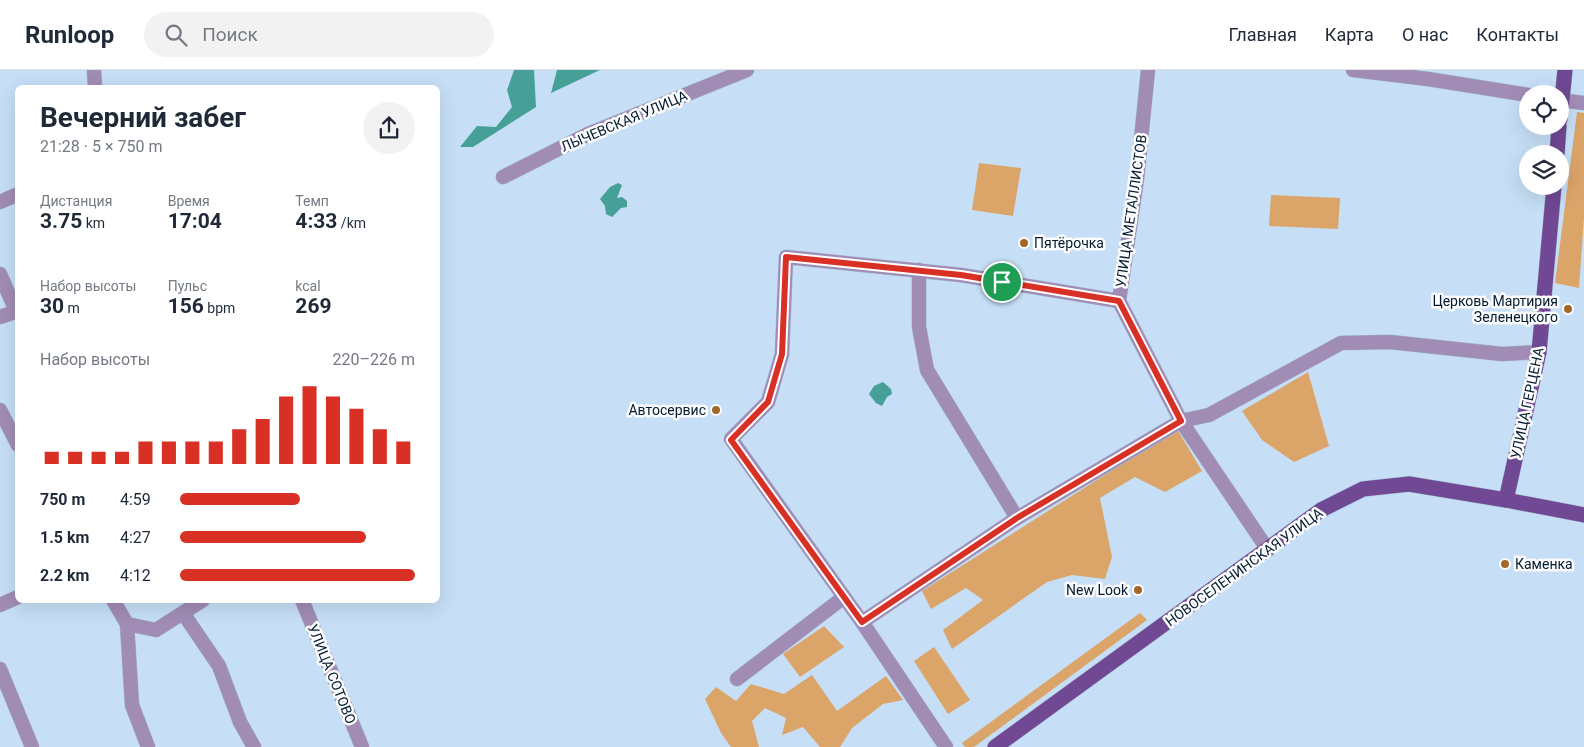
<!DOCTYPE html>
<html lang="ru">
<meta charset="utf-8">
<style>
body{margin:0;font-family:Roboto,sans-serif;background:#f2f2f3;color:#1f2937;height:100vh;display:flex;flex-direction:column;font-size:19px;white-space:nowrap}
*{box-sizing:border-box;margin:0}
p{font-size:16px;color:#747a83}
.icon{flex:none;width:28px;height:28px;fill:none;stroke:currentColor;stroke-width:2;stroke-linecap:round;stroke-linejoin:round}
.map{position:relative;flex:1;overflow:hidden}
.details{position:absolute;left:15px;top:15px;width:425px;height:518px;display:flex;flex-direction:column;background:#fff;border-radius:8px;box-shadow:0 5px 20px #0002}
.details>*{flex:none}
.fabs{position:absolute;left:1519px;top:15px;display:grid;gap:10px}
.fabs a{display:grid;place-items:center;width:50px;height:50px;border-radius:50%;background:#fff;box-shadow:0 5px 20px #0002;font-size:25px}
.pin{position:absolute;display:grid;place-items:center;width:42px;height:42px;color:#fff;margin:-21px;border:2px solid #fff;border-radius:50%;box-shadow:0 1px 5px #0007}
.round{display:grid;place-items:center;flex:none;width:52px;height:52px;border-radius:26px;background:#f2f2f3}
.overview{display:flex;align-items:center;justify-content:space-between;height:85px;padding:0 25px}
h1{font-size:28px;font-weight:700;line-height:38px}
.metrics{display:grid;grid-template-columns:repeat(3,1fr);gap:8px;height:85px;padding:5px 25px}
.metrics div{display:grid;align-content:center}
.metrics b{font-size:21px;font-weight:700}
.metrics small{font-size:14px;font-weight:400}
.metrics p{font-size:14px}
.chart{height:140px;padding:10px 25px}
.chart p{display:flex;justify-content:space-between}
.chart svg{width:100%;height:90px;margin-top:5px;stroke:#d93025;stroke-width:6}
ul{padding:0 25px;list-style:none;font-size:16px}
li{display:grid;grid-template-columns:80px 60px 1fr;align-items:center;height:38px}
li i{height:12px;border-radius:6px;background:#d93025}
header{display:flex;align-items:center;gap:30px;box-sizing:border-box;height:70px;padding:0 25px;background:#fff;border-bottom:1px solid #e0e1e3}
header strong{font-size:24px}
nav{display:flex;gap:28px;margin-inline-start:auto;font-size:18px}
.search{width:350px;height:45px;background:#f2f2f3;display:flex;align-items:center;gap:12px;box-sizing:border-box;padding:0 18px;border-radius:28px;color:#747a83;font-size:19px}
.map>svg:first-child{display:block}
.green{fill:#dba469}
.water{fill:#47a098}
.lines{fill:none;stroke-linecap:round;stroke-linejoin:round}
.minor-casing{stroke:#a3bcd2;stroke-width:15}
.major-casing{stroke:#a3bcd2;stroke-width:16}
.minor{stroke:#a18cb6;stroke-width:14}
.major{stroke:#704893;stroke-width:15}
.route-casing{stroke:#fff;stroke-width:10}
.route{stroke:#d93025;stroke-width:6}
.poi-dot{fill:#a26926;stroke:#fcfcfc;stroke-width:2}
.labels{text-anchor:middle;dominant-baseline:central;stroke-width:5;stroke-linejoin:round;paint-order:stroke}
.street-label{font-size:14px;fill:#021b30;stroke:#fcfcfc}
.poi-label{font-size:14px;fill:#021b30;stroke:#fcfcfc;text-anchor:end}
</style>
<header>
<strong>Runloop</strong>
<div class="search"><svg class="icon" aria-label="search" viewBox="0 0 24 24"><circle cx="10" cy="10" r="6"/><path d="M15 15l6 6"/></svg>Поиск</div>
<nav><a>Главная</a><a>Карта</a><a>О нас</a><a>Контакты</a></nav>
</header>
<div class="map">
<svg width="1584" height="677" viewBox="0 0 1584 677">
<rect width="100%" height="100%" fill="#c6dff6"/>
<g class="green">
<path d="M 1577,42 L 1584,43 L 1584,148 L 1579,218 L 1555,213 Z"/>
<path d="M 979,93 L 1021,98 L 1013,146 L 972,140 Z"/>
<path d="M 1271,125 L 1340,128 L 1338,159 L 1269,156 Z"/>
<path d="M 1308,302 L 1329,376 L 1294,392 L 1262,370 L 1242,341 Z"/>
<path d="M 1177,359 L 1202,401 L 1165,422 L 1135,407 L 1100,428 L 1112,487 L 1105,509 L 1072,505 L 1047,512 L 952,579 L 943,560 L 983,530 L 966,518 L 931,539 L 922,521 Z"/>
<path d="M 1140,543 L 1147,550 L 974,677 L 965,677 L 962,673 Z"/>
<path d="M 824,556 L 844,577 L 800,607 L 783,584 Z"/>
<path d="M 934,577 L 970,630 L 948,644 L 914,591 Z"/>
<path d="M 812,605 L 837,641 L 886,606 L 903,630 L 883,634 L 852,658 L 840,677 L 820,677 L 803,657 L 782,665 L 786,648 L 765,638 L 752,651 L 759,677 L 731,677 L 721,663 L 705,629 L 716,617 L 736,631 L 751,614 L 784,624 Z"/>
</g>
<g class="water">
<path d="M 514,0 L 534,0 L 536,37 L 473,77 L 460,77 L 477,56 L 496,57 L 512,37 L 507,20 Z"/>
<path d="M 557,0 L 600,0 L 551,23 Z"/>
<path d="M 618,113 L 622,115 L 617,128 L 622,127 L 627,131 L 627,137 L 621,138 L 612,147 L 606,144 L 605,136 L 600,129 L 610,117 Z"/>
<path d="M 883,312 L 891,319 L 892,324 L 887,327 L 882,336 L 876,333 L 869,324 L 874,316 Z"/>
</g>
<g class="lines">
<defs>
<g id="minor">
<path d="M 94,0 L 95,18"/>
<path d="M 1148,0 L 1137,109 L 1119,231 L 1181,351 L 1268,480"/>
<path d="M 1353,0 L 1428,9 L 1528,25"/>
<path d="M 1560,30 L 1584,33"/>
<path d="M 503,107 L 588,64 L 747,0"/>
<path d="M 0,132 L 18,124"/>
<path d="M 919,200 L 919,257 L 927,300 L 1017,448"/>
<path d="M 0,204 L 16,241"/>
<path d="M 0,247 L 18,241"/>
<path d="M 0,340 L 18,375"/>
<path d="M 113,530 L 127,554"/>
<path d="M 302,530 L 362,677"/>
<path d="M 0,535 L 18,527"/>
<path d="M 183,543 L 219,596 L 240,652 L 254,677"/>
<path d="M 862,552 L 1017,448 L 1181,351 L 1209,345 L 1341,273 L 1390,272 L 1502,284 L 1539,282"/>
<path d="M 0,599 L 32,677"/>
<path d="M 737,609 L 844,527"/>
<path d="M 148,677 L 132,635 L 127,554 L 156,560 L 203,530"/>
<path d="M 946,677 L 862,552 L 731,369 L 768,332 L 782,284 L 786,187 L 961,205 L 1119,231"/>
</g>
<g id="major">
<path d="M 1560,49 L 1565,0"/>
<path d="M 1557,84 L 1559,56"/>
<path d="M 1506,430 L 1539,282 L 1554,116"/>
<path d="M 995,677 L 1321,440 L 1363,419 L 1409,414 L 1506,430 L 1584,445"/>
</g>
</defs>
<use href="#minor" class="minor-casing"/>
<use href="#major" class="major-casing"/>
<use href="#minor" class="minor"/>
<use href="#major" class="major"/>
</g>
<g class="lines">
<defs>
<path id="route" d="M 786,187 L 961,205 L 1119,231 L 1181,351 L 1017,448 L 862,552 L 731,370 L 768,332 L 782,284 Z"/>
</defs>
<use href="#route" class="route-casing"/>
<use href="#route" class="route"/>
</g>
<g class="poi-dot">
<circle cx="1024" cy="173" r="5"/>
<circle cx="1568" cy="239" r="5"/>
<circle cx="716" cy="340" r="5"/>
<circle cx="1505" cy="494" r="5"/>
<circle cx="1138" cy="520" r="5"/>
</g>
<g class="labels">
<g class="street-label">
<text transform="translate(624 51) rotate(-23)">ЛЫЧЕВСКАЯ УЛИЦА</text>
<text transform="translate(1131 141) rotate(-82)">УЛИЦА МЕТАЛЛИСТОВ</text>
<text transform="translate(1527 333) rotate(-78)">УЛИЦА ГЕРЦЕНА</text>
<text transform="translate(1244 497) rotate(-36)">НОВОСЕЛЕНИНСКАЯ УЛИЦА</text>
<text transform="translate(332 604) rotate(68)">УЛИЦА СОТОВО</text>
</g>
<g class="poi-label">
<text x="1034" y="173" text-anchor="start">Пятёрочка</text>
<text x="1558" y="231">Церковь Мартирия<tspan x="1558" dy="16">Зеленецкого</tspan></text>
<text x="706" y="340">Автосервис</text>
<text x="1515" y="494" text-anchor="start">Каменка</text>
<text x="1128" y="520">New Look</text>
</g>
</g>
</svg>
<div class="fabs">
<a><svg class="icon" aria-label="locate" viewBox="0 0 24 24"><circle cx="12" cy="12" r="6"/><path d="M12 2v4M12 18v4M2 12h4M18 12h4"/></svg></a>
<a><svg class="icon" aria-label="layers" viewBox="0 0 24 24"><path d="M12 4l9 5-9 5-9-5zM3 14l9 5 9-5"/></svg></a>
</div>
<div class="pin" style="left:1002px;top:212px;background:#1e9e55"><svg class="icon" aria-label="arrive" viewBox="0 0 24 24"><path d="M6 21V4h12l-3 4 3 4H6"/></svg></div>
<section class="details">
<div class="overview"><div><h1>Вечерний забег</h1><p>21:28 · 5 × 750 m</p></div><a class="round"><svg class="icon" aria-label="share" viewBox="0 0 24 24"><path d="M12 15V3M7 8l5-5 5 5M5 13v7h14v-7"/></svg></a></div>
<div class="metrics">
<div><p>Дистанция</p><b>3.75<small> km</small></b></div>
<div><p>Время</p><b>17:04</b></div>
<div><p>Темп</p><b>4:33<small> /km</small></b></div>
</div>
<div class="metrics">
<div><p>Набор высоты</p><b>30<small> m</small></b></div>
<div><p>Пульс</p><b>156<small> bpm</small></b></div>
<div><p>kcal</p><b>269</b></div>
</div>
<div class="chart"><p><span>Набор высоты</span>220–226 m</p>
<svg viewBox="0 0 160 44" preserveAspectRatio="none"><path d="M5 44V38M15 44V38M25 44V38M35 44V38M45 44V33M55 44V33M65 44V33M75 44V33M85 44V27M95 44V22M105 44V11M115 44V6M125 44V11M135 44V17M145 44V27M155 44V33"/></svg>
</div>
<ul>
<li><b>750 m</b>4:59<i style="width:51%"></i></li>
<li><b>1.5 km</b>4:27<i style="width:79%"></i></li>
<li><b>2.2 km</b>4:12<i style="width:100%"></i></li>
</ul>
</section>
</div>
